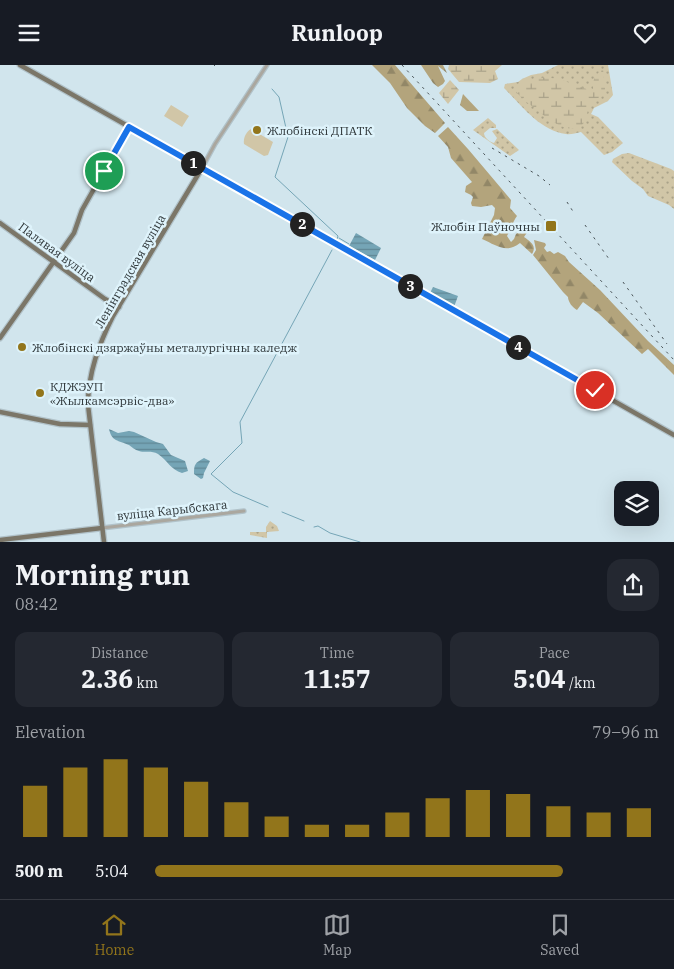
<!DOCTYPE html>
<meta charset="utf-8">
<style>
body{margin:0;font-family:"IBM Plex Serif",serif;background:#242831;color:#f1f3f6;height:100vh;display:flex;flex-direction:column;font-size:19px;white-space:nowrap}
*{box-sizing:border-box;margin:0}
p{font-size:16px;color:#9ea1a6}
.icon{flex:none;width:28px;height:28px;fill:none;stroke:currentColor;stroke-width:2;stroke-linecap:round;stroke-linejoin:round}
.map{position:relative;height:477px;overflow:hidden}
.drawer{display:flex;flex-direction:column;background:#171b24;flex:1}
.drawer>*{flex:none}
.controls{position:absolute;left:614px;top:416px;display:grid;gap:10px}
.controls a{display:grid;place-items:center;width:45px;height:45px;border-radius:10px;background:#171b24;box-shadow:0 5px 20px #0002;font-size:25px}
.pin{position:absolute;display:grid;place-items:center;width:42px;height:42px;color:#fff;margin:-21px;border:2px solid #fff;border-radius:50%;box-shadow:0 1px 5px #0007}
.km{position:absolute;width:25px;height:25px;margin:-12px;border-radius:50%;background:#222;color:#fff;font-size:14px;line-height:25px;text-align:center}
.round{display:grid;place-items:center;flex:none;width:52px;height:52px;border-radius:15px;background:#242831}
.overview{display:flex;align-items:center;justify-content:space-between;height:85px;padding:0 15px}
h1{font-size:28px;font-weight:700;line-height:38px}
.stats{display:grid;grid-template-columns:repeat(3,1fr);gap:8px;height:85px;padding:5px 15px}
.stats div{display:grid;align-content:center;border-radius:12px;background:#242831;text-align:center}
.stats b{font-size:25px;font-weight:700}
.stats small{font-size:14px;font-weight:400}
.stats p{font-size:14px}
.chart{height:140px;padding:10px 15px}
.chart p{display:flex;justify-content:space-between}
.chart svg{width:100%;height:90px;margin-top:5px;stroke:#92751b;stroke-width:6}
ul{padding:0 15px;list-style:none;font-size:16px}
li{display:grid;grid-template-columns:80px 60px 1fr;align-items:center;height:38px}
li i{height:12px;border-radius:6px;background:#92751b}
header{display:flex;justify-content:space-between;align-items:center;height:65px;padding:0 15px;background:#171b24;font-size:22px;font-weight:700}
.tabs{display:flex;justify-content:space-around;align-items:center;height:70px;border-top:1px solid #363941;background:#171b24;font-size:14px;color:#9ea1a6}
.tabs a{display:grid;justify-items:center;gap:2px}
.tabs .on{color:#92751b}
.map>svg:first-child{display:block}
.grass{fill:url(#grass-dots)}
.forest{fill:url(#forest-firs)}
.wetland{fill:url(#wetland-marsh)}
.pitch{fill:#d1c6a7}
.water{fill:url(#water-rules)}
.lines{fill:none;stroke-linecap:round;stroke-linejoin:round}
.stream{stroke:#75a5b6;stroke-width:1}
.minor-casing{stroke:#b1c2c9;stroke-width:5.5}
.major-casing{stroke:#b1c2c9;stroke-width:7}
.minor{stroke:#aaa79f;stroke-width:3}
.major{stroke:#7b7668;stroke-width:4.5}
.rail{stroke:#4c565a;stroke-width:1;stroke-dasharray:2.5 5;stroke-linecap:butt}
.route-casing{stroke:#fff;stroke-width:10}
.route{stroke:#1a73e8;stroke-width:6}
.poi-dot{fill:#92751b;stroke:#def3fb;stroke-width:2}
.labels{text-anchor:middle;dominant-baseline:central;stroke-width:5;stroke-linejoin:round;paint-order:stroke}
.poi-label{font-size:12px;fill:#30383b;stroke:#def3fb;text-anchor:start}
.street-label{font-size:12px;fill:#30383b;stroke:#def3fb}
</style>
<header><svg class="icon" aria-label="menu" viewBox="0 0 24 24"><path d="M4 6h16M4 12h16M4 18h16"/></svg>Runloop<svg class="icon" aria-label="heart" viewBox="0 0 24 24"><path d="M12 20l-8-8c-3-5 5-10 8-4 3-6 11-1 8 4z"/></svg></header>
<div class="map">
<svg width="674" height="477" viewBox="0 0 674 477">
<defs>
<pattern id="grass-dots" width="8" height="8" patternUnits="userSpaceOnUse" patternTransform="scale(1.25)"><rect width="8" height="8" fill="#d1c6a7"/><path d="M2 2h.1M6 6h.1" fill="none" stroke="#aaa289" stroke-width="1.8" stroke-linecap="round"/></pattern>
<pattern id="forest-firs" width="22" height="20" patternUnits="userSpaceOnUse" patternTransform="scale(1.25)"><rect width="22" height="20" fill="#b3a47c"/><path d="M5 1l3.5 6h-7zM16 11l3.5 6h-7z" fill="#928767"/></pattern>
<pattern id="wetland-marsh" width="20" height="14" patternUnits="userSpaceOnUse" patternTransform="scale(1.25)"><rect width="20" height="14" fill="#d1c6a7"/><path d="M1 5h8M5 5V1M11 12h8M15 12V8" fill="none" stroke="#aaa289"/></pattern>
<pattern id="water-rules" width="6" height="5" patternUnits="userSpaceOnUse" patternTransform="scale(1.25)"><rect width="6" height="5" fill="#75a5b6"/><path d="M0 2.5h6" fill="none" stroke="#608795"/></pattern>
</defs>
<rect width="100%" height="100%" fill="#d1e5ed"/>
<g class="grass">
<path d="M 558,0 L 608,0 L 613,30 L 608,36 L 594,43 L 591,49 L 598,52 L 623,78 L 612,87 L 604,90 L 581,67 C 576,68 570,70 566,69 C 540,66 521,40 504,23 L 505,19 L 518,17 L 522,14 L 531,10 L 542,8 Z"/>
<path d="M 488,53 L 496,60 L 496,63 L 490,63 L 484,68 C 484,73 490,77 494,78 L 497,73 L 492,66 L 497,64 L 519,85 L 510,91 L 473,65 Z"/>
<path d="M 629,88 L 671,104 L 674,106 L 674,144 L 669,140 L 648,131 L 643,124 L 632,116 L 612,97 L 613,94 L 622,89 Z"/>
<path d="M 270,456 L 277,461 L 279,466 L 267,467 L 267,473 L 250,470 L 250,467 L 266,467 L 266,462 Z"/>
</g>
<g class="forest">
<path d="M 372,0 L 395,0 L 445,58 L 435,68 L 425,61 L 407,43 L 390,18 Z"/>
<path d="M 421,0 L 443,0 L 447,8 L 438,1 L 445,16 L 443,19 L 438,22 L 433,18 Z"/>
<path d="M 463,29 L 479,46 L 467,46 L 460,40 Z"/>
<path d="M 448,62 L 468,84 L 511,135 L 510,143 L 517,151 C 512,158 511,164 507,171 L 511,177 L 514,174 L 516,169 L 525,163 L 528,166 L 524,172 C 531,177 537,181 532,189 L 520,178 C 506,189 496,180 482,174 L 494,150 L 495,143 L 492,140 L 481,142 L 472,141 L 471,138 L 473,132 L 471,130 L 465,127 L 466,121 L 472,117 L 451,93 L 448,82 L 438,71 Z"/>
<path d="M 534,175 L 545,178 L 546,180 L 544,183 L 547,187 L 550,186 L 554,189 L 558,187 L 565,191 L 569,197 L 600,225 L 648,276 L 674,300 L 674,310 L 648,284 L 642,289 L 598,248 L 583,237 L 577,245 C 573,243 568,237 568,232 L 563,227 L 533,190 L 536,185 Z"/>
</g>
<g class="wetland">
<path d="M 449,0 L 502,0 L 495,6 L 498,14 L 490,18 L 459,17 L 448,4 Z"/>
<path d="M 603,4 L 605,24 L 603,31 L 593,35 L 588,40 C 587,81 554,60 536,44 C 528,38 521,34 516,26 L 520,18 C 536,11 554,11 570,18 C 578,21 584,24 593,25 C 593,15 594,10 603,4 Z"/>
<path d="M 450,15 L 459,25 L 448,39 L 439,28 Z"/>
</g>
<g class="pitch">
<path d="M 171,40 L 189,51 L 182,62 L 164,51 Z"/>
<path d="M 251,64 L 273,77 L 268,90 L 264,91 L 244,79 C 243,73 246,67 251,64 Z"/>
</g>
<g class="water">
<path d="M 356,168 L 381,183 L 375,195 L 349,181 Z"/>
<path d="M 433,222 L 458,231 L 454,242 L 431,230 L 430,228 Z"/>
<path d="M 109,364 L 118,368 L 129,366 L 134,367 L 156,377 L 163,379 L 171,390 L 185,396 L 188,406 L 182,408 C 171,405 167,395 158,389 C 151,385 146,388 139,386 C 135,385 132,382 129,380 C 118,375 112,377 109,364 Z"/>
<path d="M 204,393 L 210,396 L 204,408 L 203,413 L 201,414 L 194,409 C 194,399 195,398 204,393 Z"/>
</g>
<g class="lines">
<g class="stream">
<path d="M 272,24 L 279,32 L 288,72 L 275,112 L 338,171 L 336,177"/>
<path d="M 339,173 L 349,179"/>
<path d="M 268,442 L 233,427 L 211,409 L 242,378 L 240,357 L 332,185"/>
<path d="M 282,447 L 304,456"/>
<path d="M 314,462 L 318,461 L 330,468 L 360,477"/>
</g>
<defs>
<g id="minor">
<path d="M 202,103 L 215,79 L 267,0"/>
<path d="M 102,463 L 244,446"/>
</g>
<g id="major">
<path d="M 20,0 L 674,370"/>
<path d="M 0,158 L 105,234 L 119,242"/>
<path d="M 0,273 L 74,168 L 82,145 L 129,62"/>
<path d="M 0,347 L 60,359 L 90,360"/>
<path d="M 0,475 L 102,463"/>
<path d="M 104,477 L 88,340 C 88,308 99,279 113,251 L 202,103"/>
</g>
</defs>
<use href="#minor" class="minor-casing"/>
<use href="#major" class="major-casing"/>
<use href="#minor" class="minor"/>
<use href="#major" class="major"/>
<g class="rail">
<path d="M 214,0 L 215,1"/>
<path d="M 402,0 L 674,295"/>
<path d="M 492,83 L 539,111 L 550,120"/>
<path d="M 567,137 L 574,148"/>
<path d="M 585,160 L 609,194"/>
<path d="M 623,217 L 667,279"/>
</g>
</g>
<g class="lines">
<defs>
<path id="route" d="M 104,106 L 129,62 L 595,325"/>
</defs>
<use href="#route" class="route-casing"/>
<use href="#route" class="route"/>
</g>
<g class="poi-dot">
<circle cx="257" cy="65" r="5"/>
<rect x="545" y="155" width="12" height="12" rx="2.5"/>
<circle cx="22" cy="282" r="5"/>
<circle cx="40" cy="328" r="5"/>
</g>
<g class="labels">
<g class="poi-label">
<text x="267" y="65">Жлобінскі ДПАТК</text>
<text x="540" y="161" text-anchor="end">Жлобін Паўночны</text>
<text x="32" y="282">Жлобінскі дзяржаўны металургічны каледж</text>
<text x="50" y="321">КДЖЭУП<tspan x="50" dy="14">«Жылкамсэрвіс-два»</tspan></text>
</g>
<g class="street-label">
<text transform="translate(57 187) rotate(36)">Палявая вуліца</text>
<text transform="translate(130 206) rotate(-60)">Ленінградская вуліца</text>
<text transform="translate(172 445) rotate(-6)">вуліца Карыбскага</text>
</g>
</g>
</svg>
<div class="controls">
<a><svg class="icon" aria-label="layers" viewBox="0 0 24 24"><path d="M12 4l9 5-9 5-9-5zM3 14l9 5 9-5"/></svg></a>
</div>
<div class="pin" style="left:104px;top:106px;background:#1e9e55"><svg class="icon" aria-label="arrive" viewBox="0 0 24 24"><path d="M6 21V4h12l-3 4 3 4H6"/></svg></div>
<div class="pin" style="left:595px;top:325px;background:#d93025"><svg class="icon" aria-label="check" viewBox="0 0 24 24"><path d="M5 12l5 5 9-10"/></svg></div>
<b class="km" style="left:193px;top:98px">1</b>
<b class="km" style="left:302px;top:159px">2</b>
<b class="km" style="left:410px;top:221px">3</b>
<b class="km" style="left:518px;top:282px">4</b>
</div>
<section class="drawer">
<div class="overview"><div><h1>Morning run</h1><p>08:42</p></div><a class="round"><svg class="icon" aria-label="share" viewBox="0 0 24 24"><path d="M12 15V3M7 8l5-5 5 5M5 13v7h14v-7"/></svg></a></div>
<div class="stats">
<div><p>Distance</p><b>2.36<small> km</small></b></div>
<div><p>Time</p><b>11:57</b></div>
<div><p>Pace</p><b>5:04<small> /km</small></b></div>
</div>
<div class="chart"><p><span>Elevation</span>79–96 m</p>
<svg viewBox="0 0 160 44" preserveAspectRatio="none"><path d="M5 44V19M15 44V10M25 44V6M35 44V10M45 44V17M55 44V27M65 44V34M75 44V38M85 44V38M95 44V32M105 44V25M115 44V21M125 44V23M135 44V29M145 44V32M155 44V30"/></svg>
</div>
<ul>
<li><b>500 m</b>5:04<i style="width:81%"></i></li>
</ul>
</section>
<nav class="tabs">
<a class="on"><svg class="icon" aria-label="home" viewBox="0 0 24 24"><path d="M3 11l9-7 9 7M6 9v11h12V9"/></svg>Home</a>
<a><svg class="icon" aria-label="map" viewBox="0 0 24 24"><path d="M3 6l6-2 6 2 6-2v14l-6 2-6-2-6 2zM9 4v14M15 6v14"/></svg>Map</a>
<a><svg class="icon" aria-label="saved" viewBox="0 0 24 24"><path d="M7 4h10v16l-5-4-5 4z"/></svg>Saved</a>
</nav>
